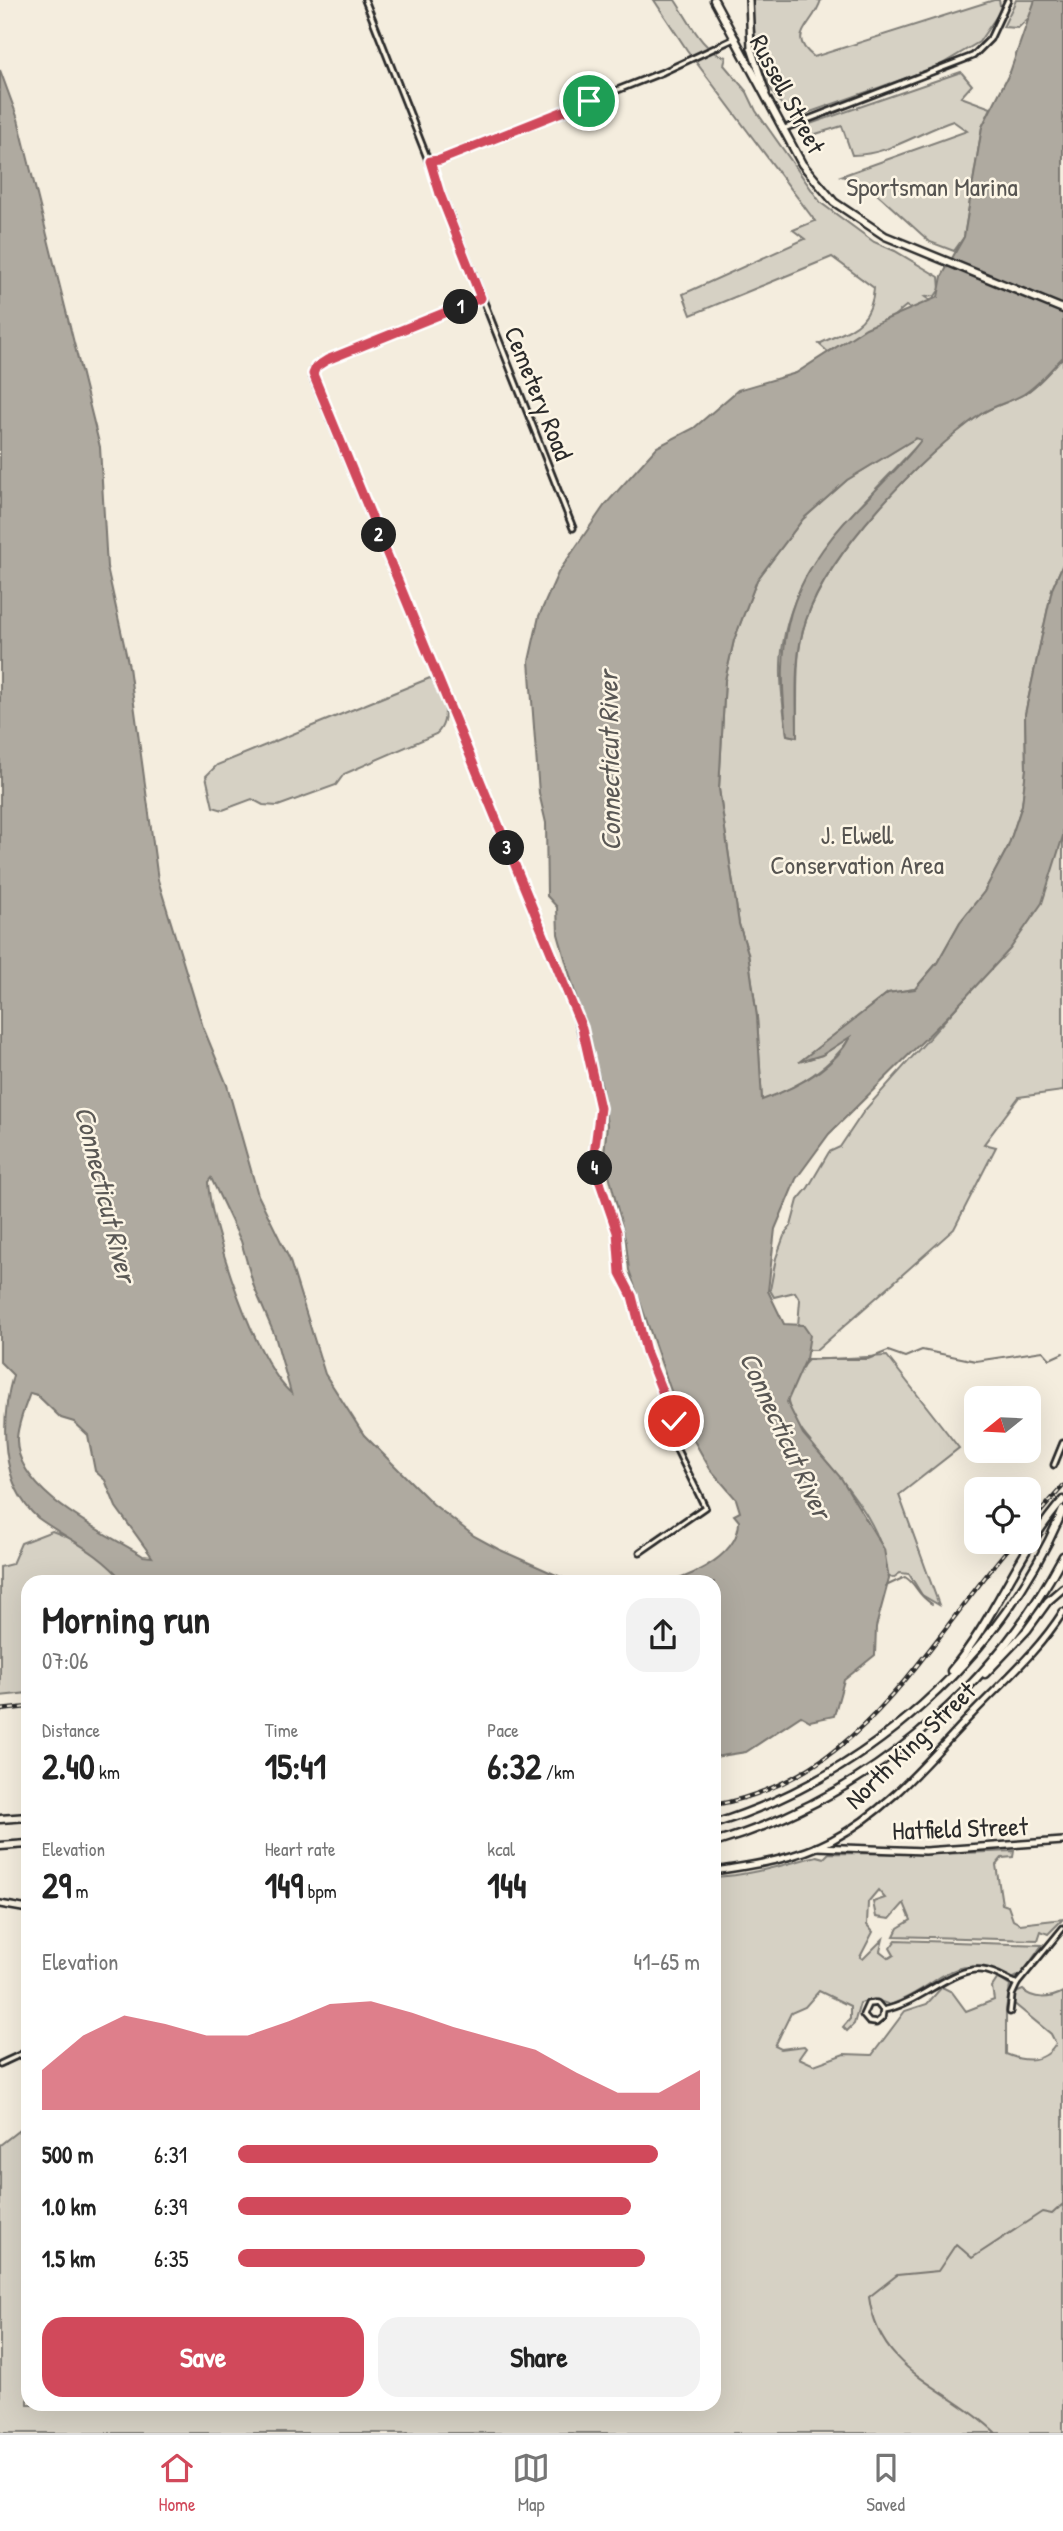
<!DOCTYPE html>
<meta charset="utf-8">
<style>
body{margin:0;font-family:"Patrick Hand",sans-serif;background:#f2f2f2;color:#222;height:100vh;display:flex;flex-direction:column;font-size:26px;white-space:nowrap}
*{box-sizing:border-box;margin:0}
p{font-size:23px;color:#767676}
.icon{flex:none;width:38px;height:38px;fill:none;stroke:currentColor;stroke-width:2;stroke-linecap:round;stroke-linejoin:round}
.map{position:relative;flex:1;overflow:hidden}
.side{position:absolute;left:21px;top:1575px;width:700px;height:836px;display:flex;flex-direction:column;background:#fff;border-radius:21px;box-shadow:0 7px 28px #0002}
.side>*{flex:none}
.needle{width:46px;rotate:252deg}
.controls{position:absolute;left:964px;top:1386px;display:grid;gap:14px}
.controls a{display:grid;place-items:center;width:77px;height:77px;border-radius:14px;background:#fff;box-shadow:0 7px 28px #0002;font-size:35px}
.pin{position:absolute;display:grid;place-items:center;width:60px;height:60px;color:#fff;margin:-30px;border:4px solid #fff;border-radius:50%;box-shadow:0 2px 7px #0007}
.km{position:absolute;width:35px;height:35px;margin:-18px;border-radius:50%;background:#222;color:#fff;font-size:19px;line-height:35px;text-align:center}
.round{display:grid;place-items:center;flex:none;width:74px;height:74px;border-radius:21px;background:#f2f2f2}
.overview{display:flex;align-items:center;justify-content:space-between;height:119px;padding:0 21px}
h1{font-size:38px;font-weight:700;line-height:52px}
.stats{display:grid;grid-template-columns:repeat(3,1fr);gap:10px;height:119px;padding:7px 21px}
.stats div{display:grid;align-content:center}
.stats b{font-size:35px;font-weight:700}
.stats small{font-size:19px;font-weight:400}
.stats p{font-size:19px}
.chart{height:196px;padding:14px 21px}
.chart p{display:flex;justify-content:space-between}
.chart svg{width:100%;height:126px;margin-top:7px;fill:#d1495b;opacity:.7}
.action{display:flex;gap:14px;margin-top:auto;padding:14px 21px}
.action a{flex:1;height:80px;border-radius:21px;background:#d1495b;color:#fff;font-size:28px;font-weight:700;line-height:80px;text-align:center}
.action a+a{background:#f2f2f2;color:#222}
ul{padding:0 21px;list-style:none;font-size:23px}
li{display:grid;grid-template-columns:112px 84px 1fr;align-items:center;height:52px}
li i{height:18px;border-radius:9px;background:#d1495b}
.tab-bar{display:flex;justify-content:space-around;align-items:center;height:98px;border-top:2px solid #e0e0e0;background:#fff;font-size:19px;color:#767676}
.tab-bar a{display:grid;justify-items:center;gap:4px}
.tab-bar .active{color:#d1495b}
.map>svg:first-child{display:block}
.green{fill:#d6d1c4;stroke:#807e78;stroke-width:2}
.water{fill:#afaaa0;stroke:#7a7771;stroke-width:2;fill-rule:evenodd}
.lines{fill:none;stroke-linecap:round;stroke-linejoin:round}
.stream{stroke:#7a7771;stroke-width:2}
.street-casing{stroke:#2b2b2b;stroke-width:9}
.secondary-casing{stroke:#2b2b2b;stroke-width:10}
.primary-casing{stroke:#2b2b2b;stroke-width:10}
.highway-casing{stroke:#2b2b2b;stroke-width:11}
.street{stroke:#fcf5e5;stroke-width:3.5}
.secondary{stroke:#fcf5e5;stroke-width:5}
.primary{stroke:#fcf5e5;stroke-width:5}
.highway{stroke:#fcf5e5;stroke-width:6}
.rail-casing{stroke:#2b2b2b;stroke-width:4.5}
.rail{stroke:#fcf5e5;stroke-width:2;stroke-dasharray:5;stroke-linecap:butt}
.route-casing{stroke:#fff;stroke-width:14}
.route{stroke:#d1495b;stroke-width:9}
.labels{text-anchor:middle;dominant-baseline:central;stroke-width:5;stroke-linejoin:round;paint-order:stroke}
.street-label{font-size:26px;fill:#2b2b2b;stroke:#fcf5e5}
.park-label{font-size:26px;fill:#565451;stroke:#fcf5e5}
.water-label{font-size:28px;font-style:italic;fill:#595754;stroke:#fcf5e5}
</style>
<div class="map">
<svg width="1063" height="2433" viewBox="0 0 1063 2433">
<rect width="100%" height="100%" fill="#f4edde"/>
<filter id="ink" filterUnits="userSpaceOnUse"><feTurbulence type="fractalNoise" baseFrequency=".0143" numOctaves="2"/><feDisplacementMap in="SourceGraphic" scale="14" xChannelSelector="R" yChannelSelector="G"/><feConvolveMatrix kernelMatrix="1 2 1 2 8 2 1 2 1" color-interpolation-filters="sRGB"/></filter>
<g filter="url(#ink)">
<g class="green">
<path d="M 654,0 L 675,0 C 688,19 704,54 726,57 L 724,65 L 747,92 L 756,111 L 821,203 L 874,242 L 895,251 L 939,277 L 940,289 L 935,296 L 925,297 L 985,338 L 974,350 L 906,306 L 889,320 L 828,352 L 819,344 C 851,328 871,327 874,288 L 832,257 L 691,315 L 683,294 L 805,239 L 793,230 L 815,221 L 687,50 Z"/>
<path d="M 752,0 L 821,0 C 813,27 785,34 814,57 L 994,0 L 999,0 L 1001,10 L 979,42 L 937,67 L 802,115 C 762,110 752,31 752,0 Z"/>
<path d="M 1016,0 L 1035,0 L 1032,15 L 1018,28 L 1003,27 Z"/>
<path d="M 961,72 L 972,85 L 961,97 L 991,108 L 982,127 L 964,237 L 954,251 L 930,242 L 866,184 L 841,176 L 967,131 L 953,121 C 919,132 889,155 852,155 L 842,126 L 809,136 L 804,126 Z"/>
<path d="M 1063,357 L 1063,564 L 1052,589 L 1025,714 L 1026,769 L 1022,805 L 1008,847 L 984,892 L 960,922 L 937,963 L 915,989 L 888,993 L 801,1061 L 822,1055 L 852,1035 C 831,1068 798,1087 762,1101 L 757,1017 L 748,953 L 739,924 L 719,789 L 725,680 L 734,640 L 757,580 L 803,519 L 847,480 L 916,438 L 922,440 C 866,502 796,558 783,644 C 778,673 783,706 787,735 L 796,737 C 799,698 793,658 806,620 C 830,551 921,455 981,414 C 994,405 1011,402 1024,394 C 1039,385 1051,369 1063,357 Z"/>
<path d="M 430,678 C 446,689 451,722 436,734 L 344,774 L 336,785 L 278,806 L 263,805 L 252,799 L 223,810 L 213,807 L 206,776 L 217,765 Z"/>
<path d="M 1063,826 L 1063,1091 L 1019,1097 L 984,1144 L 996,1147 L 954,1229 L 817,1350 L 796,1350 L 800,1300 L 795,1292 L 774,1297 L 770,1290 L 776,1258 L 784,1236 L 791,1226 L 798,1200 L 808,1188 L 829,1152 L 840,1147 L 864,1111 L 979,982 L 1048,872 Z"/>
<path d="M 887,1356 L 959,1448 L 899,1495 L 939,1605 L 922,1595 L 909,1574 L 900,1573 L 893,1578 L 886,1576 C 887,1530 846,1486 819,1452 C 807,1438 791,1421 788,1402 C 786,1389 799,1369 808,1360 Z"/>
<path d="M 52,1531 L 103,1551 L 145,1582 L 28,1582 L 28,1693 L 0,1696 L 0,1567 L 12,1564 L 21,1543 Z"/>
<path d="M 1014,1851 L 1013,1857 L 1002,1858 L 996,1865 L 1002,1904 L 1008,1906 L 1013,1920 L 1020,1924 L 1063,1919 L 1048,1934 L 1041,1931 L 1038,1940 L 894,1936 L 898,1928 L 911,1920 L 904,1903 L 890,1919 L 876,1917 L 873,1902 L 885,1898 L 878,1890 L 868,1902 L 867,1925 L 873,1932 L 860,1957 L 863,1959 L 883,1939 L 880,1951 L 889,1958 L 894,1955 L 890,1948 L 896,1940 L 1042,1945 L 1022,1974 L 1012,1979 C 948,1947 946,1985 890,2005 L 874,1999 L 860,2003 L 854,2024 L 847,2031 L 843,2027 L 850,2019 L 850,2006 L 819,1991 L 805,2007 L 791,2013 L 775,2046 L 781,2049 L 804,2046 L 806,2048 L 799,2058 L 814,2065 L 844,2054 L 872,2055 L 905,2011 L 927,2004 L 942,1987 L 952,1992 L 966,2011 L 994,2000 L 992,1987 L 998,1978 L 1010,1986 L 1006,2009 L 1006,2054 C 1025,2062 1045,2063 1056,2044 L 1051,2034 L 1012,2002 L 1013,1994 L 1023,1990 C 1033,2000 1050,1999 1063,1992 L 1063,2433 L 0,2433 L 0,2145 L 28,2123 L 28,2404 L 714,2404 L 714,1877 C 747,1876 783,1865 817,1856 L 824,1858 L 829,1853 L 938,1854 Z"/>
</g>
<g class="water">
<path d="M 1035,0 L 1063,0 L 1063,357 C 1051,369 1039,385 1024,394 C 1011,402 994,405 981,414 C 921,456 829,552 806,620 C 793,658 797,698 797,737 L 787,735 C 775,639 786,582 856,510 C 878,487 903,465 921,440 L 916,438 L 847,480 L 803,519 L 757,580 L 734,640 L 725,680 L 719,789 L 739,924 L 748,953 L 757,1017 L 762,1100 C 795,1088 834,1069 850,1037 L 822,1055 L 799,1062 L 888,993 L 915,989 L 937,963 L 960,922 L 984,892 L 1008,847 L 1022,805 L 1026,769 L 1025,714 L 1052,589 L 1063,564 L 1063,836 L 1042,903 L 1010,949 L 950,1014 L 829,1134 L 796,1179 L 775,1229 L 768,1291 L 784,1324 L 803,1325 L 810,1335 L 806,1359 L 787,1402 L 803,1434 L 841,1478 L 884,1549 L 889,1579 L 876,1627 L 875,1655 L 844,1680 L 834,1716 L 810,1721 L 801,1716 L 746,1752 L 714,1757 L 714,1582 L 670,1582 C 696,1574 739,1554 739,1521 L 734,1515 L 740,1512 L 736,1499 L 710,1469 L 679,1414 L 629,1270 L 626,1243 L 604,1154 L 607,1125 L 602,1087 L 558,934 L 557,907 L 547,896 L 546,823 L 539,793 L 529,661 L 539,616 L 558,573 L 604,506 L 657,447 L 694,428 L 738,390 L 796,373 L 866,328 L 938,297 L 942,276 L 964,237 L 982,127 L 1010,72 Z"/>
<path d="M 0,70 L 18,119 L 100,447 L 107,567 L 129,667 L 158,880 L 203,1027 L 227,1085 L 258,1195 L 289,1258 L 325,1374 L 364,1435 L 433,1504 L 474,1536 L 498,1549 L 572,1582 L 124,1582 C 97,1550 70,1541 38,1518 C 0,1485 0,1421 13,1375 L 0,1362 ZM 211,1178 L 241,1241 L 254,1287 L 275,1336 L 291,1393 C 255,1362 211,1230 208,1182 ZM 30,1393 L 37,1395 L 61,1418 L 74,1422 L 88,1435 L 95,1471 L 105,1480 L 116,1507 L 152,1557 L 143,1556 C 104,1532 17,1493 17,1440 C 17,1425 25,1407 30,1393 Z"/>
</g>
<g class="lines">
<g class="stream">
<path d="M 805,1359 L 868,1359 L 888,1351 L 905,1357 L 922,1350 L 976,1361 L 1043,1351 L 1050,1359 L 1063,1353"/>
<path d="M 886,1586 L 905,1577 C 918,1585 915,1593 932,1604"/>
<path d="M 996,2433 C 948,2386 879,2374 869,2297 L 897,2275 L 938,2271 L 956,2244 L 972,2258 L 1042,2212 L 1052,2214 L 1063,2204"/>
</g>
<defs>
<g id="street">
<path d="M 365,0 L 573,528"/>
<path d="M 783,129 L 973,56 L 990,39 L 1008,0"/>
<path d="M 430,161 L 440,160 L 663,72 L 736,38"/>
<path d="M 481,298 L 327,360 L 314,369 L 313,378 L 572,1003 L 597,1084 L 600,1115 L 592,1160 L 617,1232 L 620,1273 L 632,1296 L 645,1351 L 673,1415 L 677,1450 L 705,1507 L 640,1552"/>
<path d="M 1054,1465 L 1063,1443"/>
<path d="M 883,2010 L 882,2018 L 876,2023 L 869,2022 L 863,2015 L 868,2004 L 877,2003 L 883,2010 C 919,2004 953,1966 982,1970 C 994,1971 1006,1979 1017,1984"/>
<path d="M 1010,2012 L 1012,1995 L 1017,1984 L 1063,1928"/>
<path d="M 0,2064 L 28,2051"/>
</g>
<g id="secondary">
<path d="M 749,0 L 751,48 L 766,93"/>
<path d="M 816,1847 L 925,1851 L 1063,1841"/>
</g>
<g id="primary">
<path d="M 714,1871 C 754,1865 796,1859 832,1840 C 888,1811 931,1757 974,1712 C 1005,1680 1039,1650 1063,1612"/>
<path d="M 0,1904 L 28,1909"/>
</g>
<g id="highway">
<path d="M 714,0 L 802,164 L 834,202 L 885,236 L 1063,309"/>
<path d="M 951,1671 C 996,1618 1017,1552 1063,1500"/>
<path d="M 985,1674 L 1027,1630 L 1048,1601 L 1063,1588"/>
<path d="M 0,1819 L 28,1817"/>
<path d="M 714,1824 C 868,1776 1000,1658 1063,1510"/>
<path d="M 714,1843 C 864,1799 990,1693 1063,1556"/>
<path d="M 0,1846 L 28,1844"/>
</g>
</defs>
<use href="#street" class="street-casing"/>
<use href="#secondary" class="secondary-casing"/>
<use href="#primary" class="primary-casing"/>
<use href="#highway" class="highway-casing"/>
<use href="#street" class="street"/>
<use href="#secondary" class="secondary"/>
<use href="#primary" class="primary"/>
<use href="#highway" class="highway"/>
<defs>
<g id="rail">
<path d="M 1029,1525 L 1063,1486"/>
<path d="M 0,1710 L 28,1707"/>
<path d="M 714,1805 C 862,1779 924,1645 1014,1542"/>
</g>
</defs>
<use href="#rail" class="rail-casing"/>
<use href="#rail" class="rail"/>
</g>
</g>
<g class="lines" filter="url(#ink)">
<defs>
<path id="route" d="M 589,101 L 440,160 L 430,161 L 440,194 L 481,298 L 327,360 L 316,367 L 313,374 L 582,1028 L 600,1108 L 593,1162 L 617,1232 L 620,1273 L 632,1296 L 646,1351 L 674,1421"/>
</defs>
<use href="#route" class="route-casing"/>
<use href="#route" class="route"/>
</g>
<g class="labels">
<g class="street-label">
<text transform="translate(788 94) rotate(62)">Russell Street</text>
<text transform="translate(539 393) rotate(68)">Cemetery Road</text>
<text transform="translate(910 1745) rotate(-44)">North King Street</text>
<text transform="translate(960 1828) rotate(-2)">Hatfield Street</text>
</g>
<g class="park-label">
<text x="932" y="186">Sportsman Marina</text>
<text x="857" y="834">J. Elwell<tspan x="857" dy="30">Conservation Area</tspan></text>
</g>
<g class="water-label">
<text transform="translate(609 761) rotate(-91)">Connecticut River</text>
<text transform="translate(106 1194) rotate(76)">Connecticut River</text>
<text transform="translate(786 1435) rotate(65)">Connecticut River</text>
</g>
</g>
</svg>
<div class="controls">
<a><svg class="needle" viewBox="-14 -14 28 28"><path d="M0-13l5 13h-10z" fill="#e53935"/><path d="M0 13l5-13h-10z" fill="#767676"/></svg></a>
<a><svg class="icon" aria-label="locate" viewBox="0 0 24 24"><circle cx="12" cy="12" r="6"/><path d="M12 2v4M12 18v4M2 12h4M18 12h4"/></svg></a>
</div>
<div class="pin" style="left:589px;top:101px;background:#1e9e55"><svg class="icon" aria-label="arrive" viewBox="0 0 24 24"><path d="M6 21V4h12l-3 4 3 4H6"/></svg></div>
<div class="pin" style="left:674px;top:1421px;background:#d93025"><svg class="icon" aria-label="check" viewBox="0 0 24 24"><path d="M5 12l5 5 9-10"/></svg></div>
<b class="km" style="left:461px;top:307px">1</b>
<b class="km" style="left:379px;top:535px">2</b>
<b class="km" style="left:507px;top:848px">3</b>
<b class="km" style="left:595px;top:1168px">4</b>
<section class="side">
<div class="overview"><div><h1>Morning run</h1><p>07:06</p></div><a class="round"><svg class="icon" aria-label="share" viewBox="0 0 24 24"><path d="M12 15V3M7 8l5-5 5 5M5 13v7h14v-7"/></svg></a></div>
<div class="stats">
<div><p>Distance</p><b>2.40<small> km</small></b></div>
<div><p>Time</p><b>15:41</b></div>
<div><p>Pace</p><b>6:32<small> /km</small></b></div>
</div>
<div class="stats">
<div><p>Elevation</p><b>29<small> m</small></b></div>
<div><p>Heart rate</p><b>149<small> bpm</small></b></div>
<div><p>kcal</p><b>144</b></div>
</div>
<div class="chart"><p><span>Elevation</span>41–65 m</p>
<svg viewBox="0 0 160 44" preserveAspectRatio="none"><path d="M0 44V30L10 18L20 11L30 14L40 18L50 18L60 13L70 7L80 6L90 10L100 15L110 19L120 23L130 31L140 38L150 38L160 30V44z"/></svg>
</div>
<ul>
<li><b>500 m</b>6:31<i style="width:91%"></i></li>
<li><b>1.0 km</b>6:39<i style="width:85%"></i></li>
<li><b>1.5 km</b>6:35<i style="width:88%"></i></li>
</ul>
<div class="action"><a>Save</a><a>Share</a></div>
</section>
</div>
<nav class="tab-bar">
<a class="active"><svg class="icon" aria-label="home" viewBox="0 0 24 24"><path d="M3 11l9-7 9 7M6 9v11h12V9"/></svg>Home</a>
<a><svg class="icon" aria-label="map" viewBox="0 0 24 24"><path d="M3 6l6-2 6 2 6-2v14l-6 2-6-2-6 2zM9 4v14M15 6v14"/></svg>Map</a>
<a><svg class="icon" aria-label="saved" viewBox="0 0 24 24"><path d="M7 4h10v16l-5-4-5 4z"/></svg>Saved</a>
</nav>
